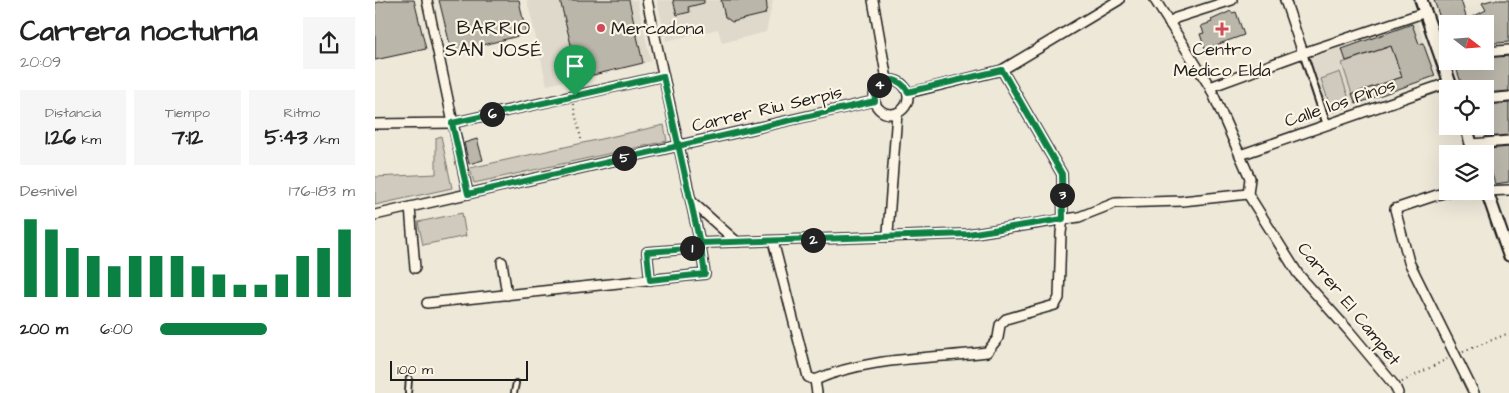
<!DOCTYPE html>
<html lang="es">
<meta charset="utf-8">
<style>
body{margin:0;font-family:"Architects Daughter",sans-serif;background:#f6f6f6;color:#222;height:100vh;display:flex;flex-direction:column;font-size:19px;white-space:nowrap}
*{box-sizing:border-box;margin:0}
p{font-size:16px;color:#767676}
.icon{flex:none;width:28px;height:28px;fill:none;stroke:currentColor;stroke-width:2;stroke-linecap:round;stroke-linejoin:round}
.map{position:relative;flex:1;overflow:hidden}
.panel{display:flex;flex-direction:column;background:#fff;width:375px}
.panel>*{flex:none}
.needle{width:32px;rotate:107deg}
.controls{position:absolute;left:1064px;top:15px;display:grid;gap:10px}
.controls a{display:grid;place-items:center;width:55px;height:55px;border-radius:0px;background:#fff;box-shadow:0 5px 20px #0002;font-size:25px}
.scale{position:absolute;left:15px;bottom:12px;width:138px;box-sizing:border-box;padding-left:5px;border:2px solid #1c1c1c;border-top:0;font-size:14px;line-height:18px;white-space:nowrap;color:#1c1c1c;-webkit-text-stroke:4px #fcf5e5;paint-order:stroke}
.pin{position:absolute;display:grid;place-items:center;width:42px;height:42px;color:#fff;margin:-51px -21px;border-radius:50% 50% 50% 0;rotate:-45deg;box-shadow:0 0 5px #0007}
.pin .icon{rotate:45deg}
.km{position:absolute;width:25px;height:25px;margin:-12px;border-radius:50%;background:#222;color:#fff;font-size:14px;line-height:25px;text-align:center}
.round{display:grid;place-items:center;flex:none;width:52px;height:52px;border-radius:0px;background:#f6f6f6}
.headline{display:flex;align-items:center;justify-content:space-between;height:85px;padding:0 20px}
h1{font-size:28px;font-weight:700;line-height:38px}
.figures{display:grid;grid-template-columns:repeat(3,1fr);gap:8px;height:85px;padding:5px 20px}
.figures div{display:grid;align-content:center;border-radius:0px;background:#f6f6f6;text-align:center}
.figures b{font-size:21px;font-weight:700}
.figures small{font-size:14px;font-weight:400}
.figures p{font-size:14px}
.chart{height:140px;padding:10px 20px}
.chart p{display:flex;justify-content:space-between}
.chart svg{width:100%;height:90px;margin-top:5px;stroke:#0b8043;stroke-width:6}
ul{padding:0 20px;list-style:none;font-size:16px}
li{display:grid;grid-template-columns:80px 60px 1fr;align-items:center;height:38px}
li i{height:12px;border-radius:6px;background:#0b8043}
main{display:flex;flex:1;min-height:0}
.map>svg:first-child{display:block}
.built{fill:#ded9cb}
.green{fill:#cfcabd;stroke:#76736c}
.building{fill:#bab6aa;stroke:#1c1c1c}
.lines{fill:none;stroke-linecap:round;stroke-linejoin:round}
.service-casing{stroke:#1c1c1c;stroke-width:8}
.pedestrian-casing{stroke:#1c1c1c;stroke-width:10}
.minor-casing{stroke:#1c1c1c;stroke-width:12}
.tertiary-casing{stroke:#1c1c1c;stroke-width:15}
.path{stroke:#1c1c1c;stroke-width:2;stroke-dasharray:1 4;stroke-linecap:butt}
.service{stroke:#fcf5e5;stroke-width:4.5}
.pedestrian{stroke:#fcf5e5;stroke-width:6}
.minor{stroke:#fcf5e5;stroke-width:9}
.tertiary{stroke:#fcf5e5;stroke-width:11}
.route-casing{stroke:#fff;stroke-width:10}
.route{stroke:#0b8043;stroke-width:6}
.poi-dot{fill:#d1495b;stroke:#fcf5e5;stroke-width:2}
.labels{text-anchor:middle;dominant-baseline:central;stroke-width:4.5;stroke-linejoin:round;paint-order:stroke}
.poi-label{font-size:18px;fill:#1c1c1c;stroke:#fcf5e5;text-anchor:start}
.street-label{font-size:18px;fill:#1c1c1c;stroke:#fcf5e5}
.neighbourhood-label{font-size:19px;letter-spacing:1px;fill:#1c1c1c;stroke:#fcf5e5}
</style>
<main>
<section class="panel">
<div class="headline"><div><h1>Carrera nocturna</h1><p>20:09</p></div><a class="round"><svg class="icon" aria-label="share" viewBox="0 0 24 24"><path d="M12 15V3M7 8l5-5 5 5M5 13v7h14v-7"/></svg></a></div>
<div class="figures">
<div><p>Distancia</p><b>1.26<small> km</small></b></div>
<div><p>Tiempo</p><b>7:12</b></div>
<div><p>Ritmo</p><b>5:43<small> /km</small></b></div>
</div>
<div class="chart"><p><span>Desnivel</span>176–183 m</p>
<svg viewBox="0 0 160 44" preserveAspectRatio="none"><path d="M5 44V6M15 44V11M25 44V20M35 44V24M45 44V29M55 44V24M65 44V24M75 44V24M85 44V29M95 44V33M105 44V38M115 44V38M125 44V33M135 44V24M145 44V20M155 44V11"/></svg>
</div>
<ul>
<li><b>200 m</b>6:00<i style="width:55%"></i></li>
</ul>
</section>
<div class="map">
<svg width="1134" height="393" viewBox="0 0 1134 393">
<rect width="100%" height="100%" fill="#eee8d9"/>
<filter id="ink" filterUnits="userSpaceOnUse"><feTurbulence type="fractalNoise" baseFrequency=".02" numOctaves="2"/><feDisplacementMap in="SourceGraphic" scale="10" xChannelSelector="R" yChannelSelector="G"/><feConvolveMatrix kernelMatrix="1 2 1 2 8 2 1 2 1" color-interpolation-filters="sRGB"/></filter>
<g filter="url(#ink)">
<g class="built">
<path d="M 152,0 L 262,0 L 276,61 L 172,85 Z"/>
<path d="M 282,0 L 398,0 L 391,32 L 347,43 L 343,29 L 291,41 Z"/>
<path d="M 1042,21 L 1060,76 L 954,115 L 935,58 Z"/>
</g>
<g class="green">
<path d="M 1016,46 L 1027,77 L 977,94 L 967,63 Z"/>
<path d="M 965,72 L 976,105 L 957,112 L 946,79 Z"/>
<path d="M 289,125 L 292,141 L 99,183 L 95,168 Z"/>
<path d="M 66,136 L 77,188 L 0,205 L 0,177 L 61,174 L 61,138 Z"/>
<path d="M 87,213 L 91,236 L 48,245 L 43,222 Z"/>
</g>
<g class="building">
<path d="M 14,0 L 39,0 L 51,49 L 0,60 L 0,3 Z"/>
<path d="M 64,0 L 144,0 L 151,34 L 77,53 Z"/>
<path d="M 185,0 L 254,0 L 268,63 L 210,77 L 205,56 L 199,57 Z"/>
<path d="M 298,0 L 329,0 L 329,3 L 313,7 L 315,12 L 302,15 Z"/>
<path d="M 346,0 L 391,0 L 392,6 L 390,14 L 357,22 L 350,17 Z"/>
<path d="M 1059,0 L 1086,0 L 1092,20 L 1111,10 L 1107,3 L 1117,0 L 1134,0 L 1134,42 L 1110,44 L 1110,24 L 1067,24 Z"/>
<path d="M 856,11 L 857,13 L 861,12 L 869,35 L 830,49 L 825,34 L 829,33 L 826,26 L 837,22 L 836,20 Z"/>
<path d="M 1037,24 L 1044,44 L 1048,43 L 1060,76 L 981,104 L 977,94 L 1027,77 L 1016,46 L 971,61 L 967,49 Z"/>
<path d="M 1134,56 L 1134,91 L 1110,93 L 1110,89 L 1088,89 L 1079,61 L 1110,61 L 1110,58 Z"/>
<path d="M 1134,103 L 1134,135 L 1111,137 L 1110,105 Z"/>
<path d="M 102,139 L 108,160 L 94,164 L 89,143 Z"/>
<path d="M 1134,147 L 1134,182 L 1120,184 L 1110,152 L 1113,152 L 1113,149 Z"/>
</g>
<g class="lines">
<defs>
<g id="service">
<path d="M 279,33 L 300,27"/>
<path d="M 33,393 L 34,378"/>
<path d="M 139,393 L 141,383"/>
</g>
<path id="pedestrian" d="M 928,53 L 952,125"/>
<g id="minor">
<path d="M 52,0 L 93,194"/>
<path d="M 498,0 L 512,80"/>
<path d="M 780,0 L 835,87 L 875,178 L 873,194 L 923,274 L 974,331 L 1020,386 L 1023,393"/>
<path d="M 910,0 L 928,53"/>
<path d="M 794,23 L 801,18 L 857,0"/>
<path d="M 1110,52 L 1134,50"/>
<circle cx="516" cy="97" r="17"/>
<path d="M 835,87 L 928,53 L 1051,12"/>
<path d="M 533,93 L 627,70 L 744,0"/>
<path d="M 1110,99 L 1134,97"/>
<path d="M 0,124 L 77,123 L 288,76"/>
<path d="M 1096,144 L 1134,141"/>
<path d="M 865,155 L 1075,82"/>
<path d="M 1074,191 L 1020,209 L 1034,262 L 1099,393"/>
<path d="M 1110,191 L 1134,190"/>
<path d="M 316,201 L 362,242"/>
<path d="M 35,207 L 40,268"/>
<path d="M 0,215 L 499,101"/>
<path d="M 514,237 L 513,233 L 522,113"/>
<path d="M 398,241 L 433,377 L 440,380"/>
<path d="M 325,243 L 593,234 L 704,217 L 740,203 L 807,201 L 873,194"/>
<path d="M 127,262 L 132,295"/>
<path d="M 275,280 L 272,252 L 326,248"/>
<path d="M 52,303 L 330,274 L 325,243 L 272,0"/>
<path d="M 440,380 C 493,357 555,359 612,352 L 623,338 L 625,325 L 631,319 L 680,305 L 684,298 L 686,233 L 688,219 L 687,174 L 627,70"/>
<path d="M 440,380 L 442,393"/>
</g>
<g id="tertiary">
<path d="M 1046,0 L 1077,89"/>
<path d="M 1091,126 L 1099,154"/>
<path d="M 1110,186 L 1134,255"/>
</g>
</defs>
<use href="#service" class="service-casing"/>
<use href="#pedestrian" class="pedestrian-casing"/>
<use href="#minor" class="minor-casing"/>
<use href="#tertiary" class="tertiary-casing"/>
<g class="path">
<path d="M 195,67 L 198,86"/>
<path d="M 198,104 L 207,143"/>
<path d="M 1088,352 L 1134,333"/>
<path d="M 1027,382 L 1072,359"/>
</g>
<use href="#service" class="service"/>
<use href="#pedestrian" class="pedestrian"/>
<use href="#minor" class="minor"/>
<use href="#tertiary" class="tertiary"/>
</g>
</g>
<g class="lines" filter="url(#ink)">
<defs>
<path id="route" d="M 200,96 L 288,76 L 326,248 L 272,252 L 275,280 L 330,274 L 325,243 L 593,234 L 688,219 L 687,174 L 627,70 L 533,92 C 523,72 497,78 500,101 C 364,132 228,163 93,194 L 77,123 L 200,96"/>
</defs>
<use href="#route" class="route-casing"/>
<use href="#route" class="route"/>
</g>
<g class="poi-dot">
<circle cx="226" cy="28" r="5"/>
<path d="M844.5 21.5h5v5h5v5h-5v5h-5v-5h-5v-5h5z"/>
</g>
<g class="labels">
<g class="poi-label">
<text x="236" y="28">Mercadona</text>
<text x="847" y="49" text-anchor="middle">Centro<tspan x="847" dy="21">Médico Elda</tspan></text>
</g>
<g class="street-label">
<text transform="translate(965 103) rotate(-19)">Calle los Pinos</text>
<text transform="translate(392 109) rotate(-13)">Carrer Riu Serpis</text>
<text transform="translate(974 304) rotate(51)">Carrer El Campet</text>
</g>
<g class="neighbourhood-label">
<text x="119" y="28">BARRIO<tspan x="119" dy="22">SAN JOSÉ</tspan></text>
</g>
</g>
</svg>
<div class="controls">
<a><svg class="needle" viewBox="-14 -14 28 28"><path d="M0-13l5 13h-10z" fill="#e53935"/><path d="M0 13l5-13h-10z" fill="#767676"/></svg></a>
<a><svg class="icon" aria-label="locate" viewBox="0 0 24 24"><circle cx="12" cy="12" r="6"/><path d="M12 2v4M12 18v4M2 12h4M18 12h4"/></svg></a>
<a><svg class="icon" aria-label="layers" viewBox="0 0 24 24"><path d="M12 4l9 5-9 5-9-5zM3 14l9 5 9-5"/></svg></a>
</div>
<div class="scale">100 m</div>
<div class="pin" style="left:200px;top:96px;background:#1e9e55"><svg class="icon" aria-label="arrive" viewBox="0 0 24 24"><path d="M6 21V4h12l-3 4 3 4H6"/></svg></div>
<b class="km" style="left:317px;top:248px">1</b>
<b class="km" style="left:438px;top:240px">2</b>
<b class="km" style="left:687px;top:195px">3</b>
<b class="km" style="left:504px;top:85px">4</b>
<b class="km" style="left:249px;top:158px">5</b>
<b class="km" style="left:117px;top:114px">6</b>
</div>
</main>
